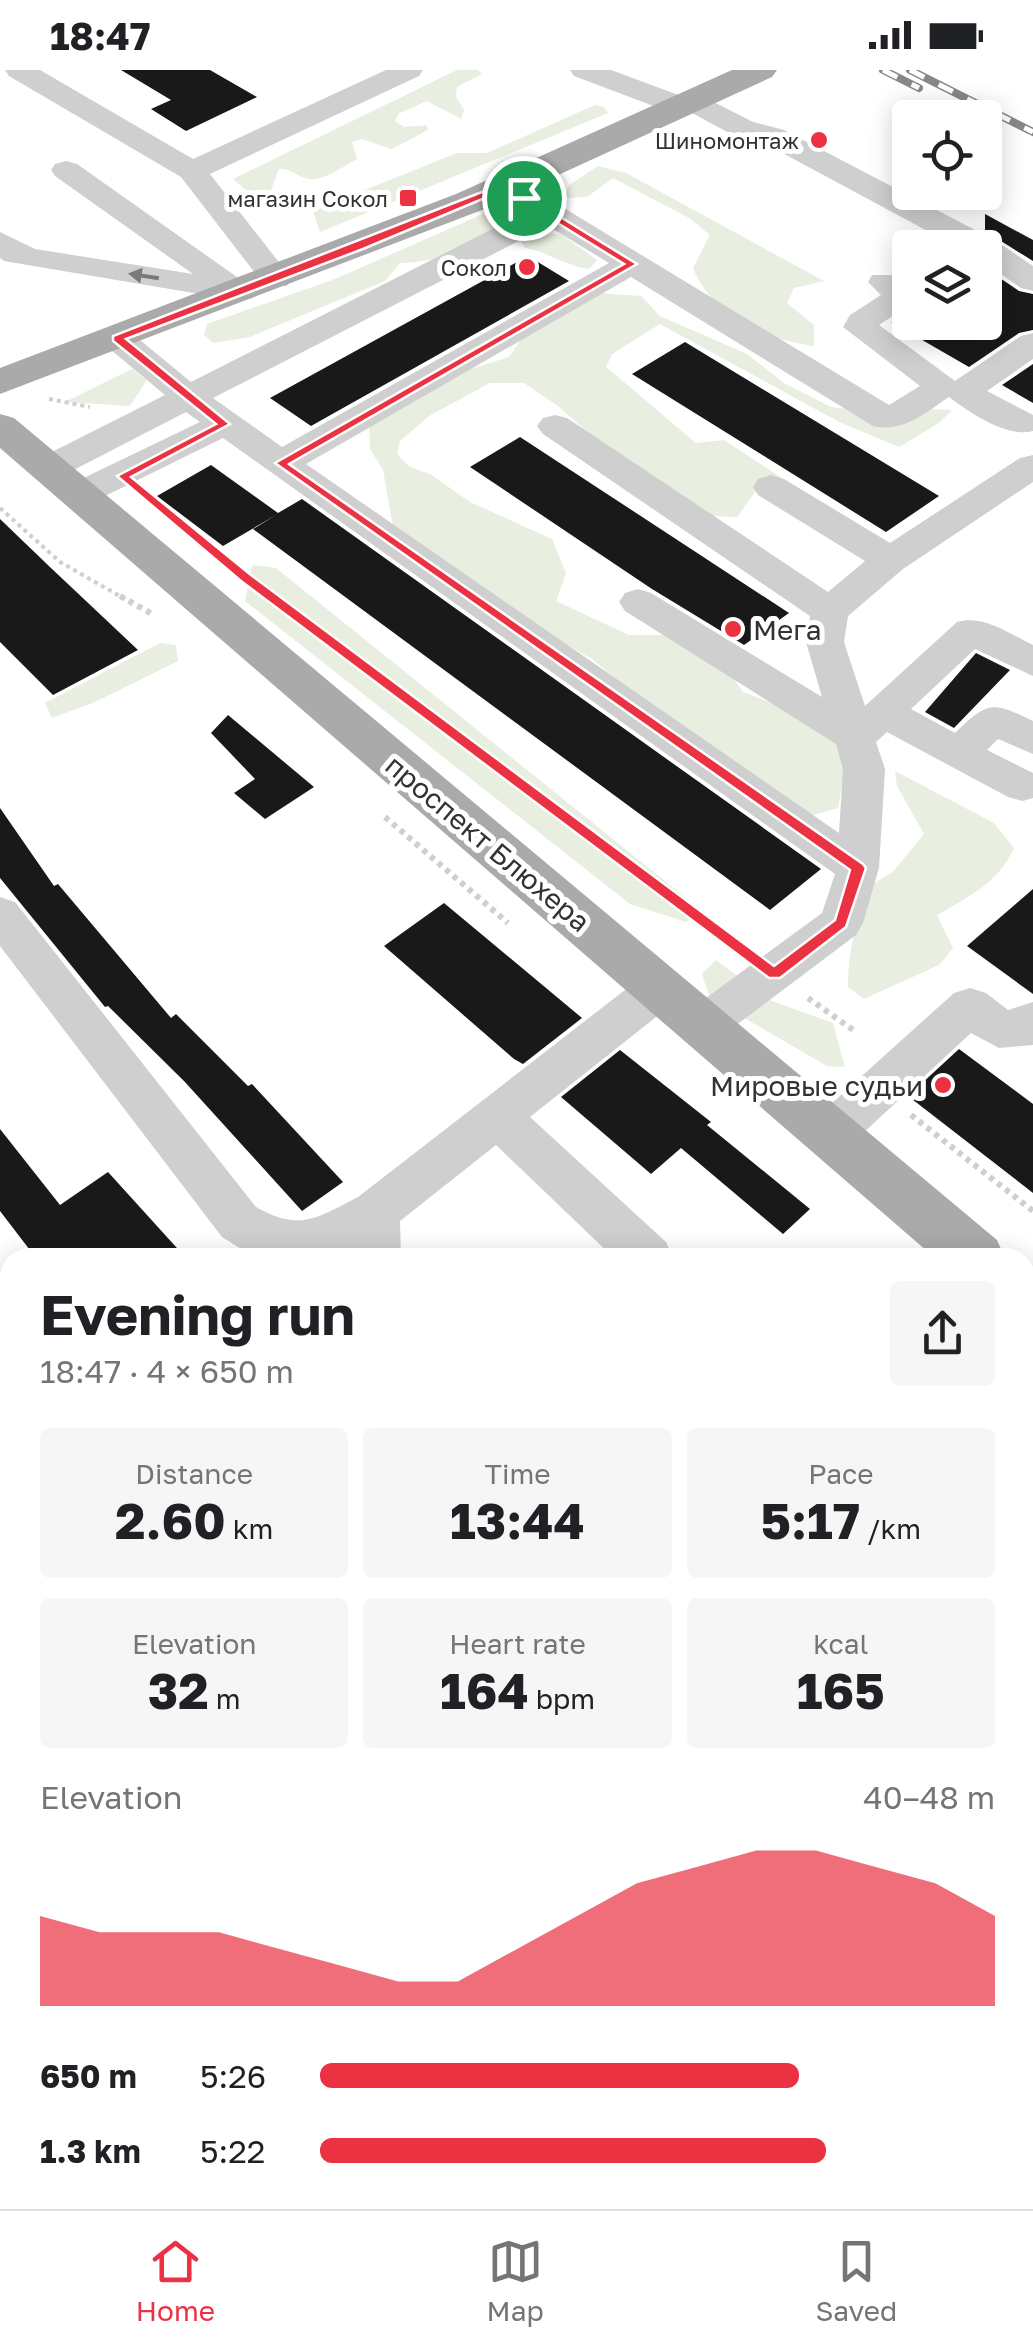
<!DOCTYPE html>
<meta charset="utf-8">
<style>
body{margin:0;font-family:"Golos Text",sans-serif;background:#f6f6f6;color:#202124;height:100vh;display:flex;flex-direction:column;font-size:38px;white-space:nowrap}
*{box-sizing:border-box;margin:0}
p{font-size:32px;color:#757577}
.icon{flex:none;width:55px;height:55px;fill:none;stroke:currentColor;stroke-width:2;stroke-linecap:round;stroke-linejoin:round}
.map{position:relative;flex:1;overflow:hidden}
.sheet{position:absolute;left:0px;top:1178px;width:1035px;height:962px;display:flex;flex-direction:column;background:#fff;border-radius:30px 30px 0 0;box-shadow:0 5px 25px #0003}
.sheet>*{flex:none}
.controls{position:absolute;left:892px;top:30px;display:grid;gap:20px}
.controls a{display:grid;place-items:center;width:110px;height:110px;border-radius:10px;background:#fff;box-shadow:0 5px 25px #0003;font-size:50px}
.pin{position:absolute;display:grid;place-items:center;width:85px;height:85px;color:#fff;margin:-42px;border:5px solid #fff;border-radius:50%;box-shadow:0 2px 10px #0007}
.round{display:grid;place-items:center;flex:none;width:105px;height:105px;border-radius:10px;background:#f6f6f6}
.head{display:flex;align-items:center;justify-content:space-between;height:170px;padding:0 40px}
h1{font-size:55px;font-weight:700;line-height:75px}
.figures{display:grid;grid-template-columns:repeat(3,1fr);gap:15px;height:170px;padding:10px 40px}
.figures div{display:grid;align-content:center;border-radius:10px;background:#f6f6f6;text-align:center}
.figures b{font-size:50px;font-weight:700}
.figures small{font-size:28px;font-weight:400}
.figures p{font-size:28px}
.chart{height:280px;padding:20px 40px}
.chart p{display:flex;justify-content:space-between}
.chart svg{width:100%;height:180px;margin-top:10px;fill:#ea3242;opacity:.7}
ul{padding:0 40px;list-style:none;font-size:32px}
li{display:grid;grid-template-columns:160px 120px 1fr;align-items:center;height:75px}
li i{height:25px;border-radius:12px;background:#ea3242}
.status{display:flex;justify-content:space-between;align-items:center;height:70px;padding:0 50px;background:#fff;direction:ltr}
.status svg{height:28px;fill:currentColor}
.tabs{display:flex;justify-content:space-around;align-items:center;height:140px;border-top:2px solid #e0e0e0;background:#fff;font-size:28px;color:#757577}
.tabs a{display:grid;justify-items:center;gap:5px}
.tabs .on{color:#ea3242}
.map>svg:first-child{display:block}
.green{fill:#e8eee0}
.building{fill:#191919}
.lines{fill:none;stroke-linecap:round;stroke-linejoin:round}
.path-far2{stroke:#cfcfcf;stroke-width:4;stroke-dasharray:4 4;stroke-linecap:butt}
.path-far1{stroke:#cfcfcf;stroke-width:6;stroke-dasharray:5 5;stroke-linecap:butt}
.path{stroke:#cfcfcf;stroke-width:8;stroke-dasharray:6 6;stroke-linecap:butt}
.minor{fill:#cfcfcf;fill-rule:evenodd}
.major{fill:#aaa;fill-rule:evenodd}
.rail-casing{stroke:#878787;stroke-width:8}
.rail{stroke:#fff;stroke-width:5;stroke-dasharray:16;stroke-linecap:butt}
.oneway{fill:#797979}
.route{fill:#ea3242;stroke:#fff;stroke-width:2.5;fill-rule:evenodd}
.poi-dot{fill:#ea3242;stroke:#fff;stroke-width:4}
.labels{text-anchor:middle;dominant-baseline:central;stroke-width:10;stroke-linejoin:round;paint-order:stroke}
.far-poi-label{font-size:22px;fill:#323232;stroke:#fff;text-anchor:end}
.poi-label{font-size:28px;fill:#323232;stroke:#fff;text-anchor:start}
.street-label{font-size:28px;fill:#323232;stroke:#fff}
</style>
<div class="status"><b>18:47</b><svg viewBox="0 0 49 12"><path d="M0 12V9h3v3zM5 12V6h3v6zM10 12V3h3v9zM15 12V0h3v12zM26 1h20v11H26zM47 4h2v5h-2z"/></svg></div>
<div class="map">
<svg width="1033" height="2139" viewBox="0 0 1033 2139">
<rect width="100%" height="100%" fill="#fff"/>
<g class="green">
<path d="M 457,0 L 478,0 L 482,4 L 457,17 L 456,27 L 464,40 L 461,49 L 427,31 L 398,44 L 395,51 L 404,57 L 427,55 L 428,60 L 392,79 L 362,69 L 352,72 L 357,89 C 345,95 325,111 310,109 C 298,108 293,98 279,99 L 271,120 L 274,131 L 260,133 L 233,109 Z"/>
<path d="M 595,35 L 604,37 L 608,43 L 320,162 L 313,141 L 457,83 L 487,83 Z"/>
<path d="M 598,96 L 626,103 L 824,211 L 794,218 L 787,233 L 814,255 L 814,276 C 764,269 713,247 693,198 L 710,165 L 689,148 L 613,108 L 587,127 L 564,128 L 569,115 Z"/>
<path d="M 503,140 L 522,149 C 487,173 443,192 400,193 L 385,211 L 250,267 L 213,273 L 204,265 L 207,254 L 335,209 L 483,144 Z"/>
<path d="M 535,163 L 561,164 L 597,190 L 589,199 C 565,196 549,182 525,178 L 520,170 Z"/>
<path d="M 597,223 L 641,226 L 660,246 L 747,284 L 784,313 L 831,337 L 901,345 L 929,339 L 952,340 L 939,353 L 899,377 L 839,352 L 660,254 L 612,284 L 606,297 L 696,373 L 724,370 L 782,408 L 758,418 L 737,447 L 714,446 L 607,380 L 558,336 L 524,313 L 490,313 L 429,346 L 400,371 L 397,384 L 410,397 L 430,404 L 470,432 L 552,469 L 566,503 L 556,531 L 629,565 L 672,565 L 727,599 L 743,622 L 824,653 L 847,686 L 838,738 L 802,748 L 667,651 L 592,589 L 514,545 L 393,457 L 383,400 L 370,379 L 369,355 L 449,306 L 509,287 L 529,258 Z"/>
<path d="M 132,299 L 147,310 L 130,336 L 65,332 Z"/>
<path d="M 252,495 L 276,498 L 701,840 L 686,852 L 630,834 L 245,531 Z"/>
<path d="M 160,573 L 176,575 L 178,591 L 95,632 L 52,648 L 45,633 Z"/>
<path d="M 895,701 L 994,753 L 1014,778 C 999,812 969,827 937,845 L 953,878 L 939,895 L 864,929 L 848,917 C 848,881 856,850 869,816 L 893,802 L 924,764 L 897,716 Z"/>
<path d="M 716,890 L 769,930 L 833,953 L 845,997 L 827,996 L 710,928 L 702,904 Z"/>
<path d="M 535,2130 L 836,2130 L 829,2139 L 528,2139 Z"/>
</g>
<g class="building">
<path d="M 121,0 L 210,0 L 257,27 L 186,61 L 151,39 L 171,30 Z"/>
<path d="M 985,144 L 1033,170 L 1033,191 L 985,161 Z"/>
<path d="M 528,186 L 569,211 L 311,356 L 270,328 Z"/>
<path d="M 985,198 L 1019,221 L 1033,224 L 1033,260 L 1019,263 L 969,297 L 891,252 L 985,252 Z"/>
<path d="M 685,272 L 939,426 L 886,462 L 632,304 Z"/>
<path d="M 1033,294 L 1033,333 L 1002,315 Z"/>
<path d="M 520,367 L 789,543 L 744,575 L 652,519 L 470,397 Z"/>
<path d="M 211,395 L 278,443 L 302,429 L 821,799 L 770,840 L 253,459 L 276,445 L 223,476 L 157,426 Z"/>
<path d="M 0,449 L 51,498 L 138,580 L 53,625 L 0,572 Z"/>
<path d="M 976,583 L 1010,600 L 954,658 L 925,642 Z"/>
<path d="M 228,645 L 314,717 L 265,749 L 234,723 L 255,709 L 211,663 Z"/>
<path d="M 0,738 L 54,816 L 58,814 L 171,948 L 176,944 L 248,1016 L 252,1014 L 343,1112 L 302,1141 L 184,1011 L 108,936 L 105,937 L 0,808 Z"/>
<path d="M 1033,819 L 1033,924 L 967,876 Z"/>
<path d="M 444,833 L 582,948 L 523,994 L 514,989 L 384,876 Z"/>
<path d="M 959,979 L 1033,1034 L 1033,1123 L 908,1026 Z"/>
<path d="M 620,980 L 711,1052 L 707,1055 L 810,1139 L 783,1164 L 681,1078 L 651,1104 L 561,1027 Z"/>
<path d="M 0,1059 L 60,1135 L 108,1102 L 186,1188 L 36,1188 L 0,1141 Z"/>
</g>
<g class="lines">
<g class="path-far2">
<path d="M 49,329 L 90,337"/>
<path d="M 0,438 L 60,492 L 125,529"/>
<path d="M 255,515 L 273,529"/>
</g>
<g class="path-far1">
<path d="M 120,526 L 154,545"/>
<path d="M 270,526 L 741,879"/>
<path d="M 385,747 L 508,853"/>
<path d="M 808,928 L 856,962"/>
<path d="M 911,1045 L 1033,1141"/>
</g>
<g class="path">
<path d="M 1025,1301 L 1033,1308"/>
<path d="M 1025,1452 L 1033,1443"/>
</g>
<g class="minor">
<path d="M 5,0 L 40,0 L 193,89 L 386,0 L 423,0 L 419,6 L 210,104 L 292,209 L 287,216 L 265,216 L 181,107 L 9,6 Z"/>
<path d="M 570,0 L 611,0 L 681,26 L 702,26 L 753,52 L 784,60 L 996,171 L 1033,196 L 1033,221 L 1021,218 L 985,193 L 985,178 L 959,178 L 762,72 L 731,64 L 692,43 L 672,43 L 574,6 Z"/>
<path d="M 66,91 L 77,94 L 244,212 L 253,214 L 257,221 L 253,228 L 241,231 L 4,191 L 0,188 L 0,162 L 35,179 L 193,204 L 55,106 L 51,100 L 55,94 Z"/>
<path d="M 505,107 L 516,109 L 889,335 L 920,316 L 843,257 L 850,245 L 881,225 L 868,212 L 872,205 L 896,205 L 910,216 L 910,235 L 879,255 L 955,311 L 1021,266 L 1033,263 L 1033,289 L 987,321 L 1033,345 L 1033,361 C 1007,368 970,343 949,327 C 925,343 903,363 873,356 L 631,207 L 306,394 L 839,763 L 843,699 L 836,674 L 625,541 L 619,532 L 625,523 L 638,519 L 651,523 L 822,627 L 806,572 L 810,546 L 543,364 L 537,356 L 543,348 L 555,345 L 567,348 L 828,522 L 865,491 L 758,425 L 753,417 L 758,409 L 771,405 L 784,409 L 890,473 L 1020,388 L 1033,385 L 1033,412 L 903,499 L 848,546 L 844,572 L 865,636 L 957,552 C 984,544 1009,564 1033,575 L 1033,606 L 975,579 L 911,639 L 955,663 C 988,631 992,631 1033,651 L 1033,684 L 998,669 L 987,680 L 1033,703 L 1033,728 L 1023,731 L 1008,727 L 887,662 L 876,672 L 885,699 L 879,798 L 863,853 L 856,865 L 719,968 L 703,973 L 687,968 L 680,955 L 687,942 L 822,843 L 835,804 L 223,368 L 93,432 L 80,436 L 67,432 L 62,424 L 67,416 L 200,352 L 186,342 L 62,406 L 49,409 L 36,406 L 31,398 L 36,390 L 165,325 L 105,275 L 100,268 L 105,261 L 129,261 L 191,312 L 526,142 L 490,116 L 494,109 ZM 548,156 L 609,193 L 282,377 L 213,328 Z"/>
<path d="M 0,827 L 15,832 L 256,1137 C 300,1162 317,1148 358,1127 L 643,906 L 659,901 L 675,906 L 681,919 L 675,932 L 530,1047 L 666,1172 L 673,1188 L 614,1188 L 496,1075 L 400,1151 L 401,1188 L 351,1188 L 351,1178 L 333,1188 L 256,1188 L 222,1167 L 0,876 Z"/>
<path d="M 970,918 L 986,923 L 1008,940 L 1033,932 L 1033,975 L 999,978 L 971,963 L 848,1077 L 831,1083 L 814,1077 L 807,1063 L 814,1049 L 954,923 Z"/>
<path d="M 0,1252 L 10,1255 L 10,1314 L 0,1310 Z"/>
<path d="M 1033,1487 L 1033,1547 L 1025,1550 L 1025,1490 Z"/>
<path d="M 1025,1671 L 1033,1674 L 1033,1737 L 1025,1734 Z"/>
<path d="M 1025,1999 L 1033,2002 L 1033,2072 L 1025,2069 Z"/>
<path d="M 321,2130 L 398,2130 L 394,2139 L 317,2139 Z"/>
<path d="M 422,2130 L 494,2130 L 490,2139 L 418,2139 Z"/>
</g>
<g class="major">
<path d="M 732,0 L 777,0 L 772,7 L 482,140 L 0,324 L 0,298 L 456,124 Z"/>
<path d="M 0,344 L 14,348 L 997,1170 L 1005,1188 L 935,1188 L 0,378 Z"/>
<path d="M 1025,1202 L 1033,1205 L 1033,1261 L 1025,1258 Z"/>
</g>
<defs>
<g id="rail">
<path d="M 883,0 L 919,18"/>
<path d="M 910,0 L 1033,62"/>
</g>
</defs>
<use href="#rail" class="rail-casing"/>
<use href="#rail" class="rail"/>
</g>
<defs><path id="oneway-solid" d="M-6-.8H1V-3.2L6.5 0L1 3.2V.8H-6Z" transform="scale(2.5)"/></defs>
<use class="oneway" href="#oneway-solid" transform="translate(144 206) rotate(-171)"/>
<path class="route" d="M 505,113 L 637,194 L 289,394 L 863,794 L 866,798 L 846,857 L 780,908 L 769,908 L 241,511 L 117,406 L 216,354 L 113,271 L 113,266 ZM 504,120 L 624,194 L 275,393 L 850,800 L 835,850 L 774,896 L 251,505 L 131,407 L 230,354 L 126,269 L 363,179 Z"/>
<g class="poi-dot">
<circle cx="819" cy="70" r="10"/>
<rect x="398" y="118" width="20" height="20" rx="5"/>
<circle cx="527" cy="197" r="10"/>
<circle cx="733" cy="559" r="10"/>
<circle cx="943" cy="1015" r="10"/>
</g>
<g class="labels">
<g class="far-poi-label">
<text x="799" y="70">Шиномонтаж</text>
<text x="388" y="128">магазин Сокол</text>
<text x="507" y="197">Сокол</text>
</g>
<g class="poi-label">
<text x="753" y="559">Мега</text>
<text x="923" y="1015" text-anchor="end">Мировые судьи</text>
</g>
<g class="street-label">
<text transform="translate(488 773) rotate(40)">проспект Блюхера</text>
</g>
</g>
</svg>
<div class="controls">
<a><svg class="icon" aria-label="locate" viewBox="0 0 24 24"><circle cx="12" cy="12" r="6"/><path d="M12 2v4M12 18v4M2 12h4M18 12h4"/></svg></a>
<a><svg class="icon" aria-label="layers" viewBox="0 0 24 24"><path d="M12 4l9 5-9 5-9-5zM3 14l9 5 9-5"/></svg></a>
</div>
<div class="pin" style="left:524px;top:128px;background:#1e9e55"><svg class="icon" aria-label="arrive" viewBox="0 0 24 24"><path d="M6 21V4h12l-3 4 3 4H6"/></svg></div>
<section class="sheet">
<div class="head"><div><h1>Evening run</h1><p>18:47 · 4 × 650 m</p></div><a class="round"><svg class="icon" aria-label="share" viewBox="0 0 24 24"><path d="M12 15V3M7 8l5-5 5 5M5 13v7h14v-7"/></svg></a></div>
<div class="figures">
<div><p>Distance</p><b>2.60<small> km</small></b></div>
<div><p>Time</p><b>13:44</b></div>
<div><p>Pace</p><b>5:17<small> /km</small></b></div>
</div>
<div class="figures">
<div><p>Elevation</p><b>32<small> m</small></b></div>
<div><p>Heart rate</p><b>164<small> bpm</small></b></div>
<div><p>kcal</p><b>165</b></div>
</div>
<div class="chart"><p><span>Elevation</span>40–48 m</p>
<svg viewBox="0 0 160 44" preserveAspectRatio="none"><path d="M0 44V22L10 26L20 26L30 26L40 30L50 34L60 38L70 38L80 30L90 22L100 14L110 10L120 6L130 6L140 10L150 14L160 22V44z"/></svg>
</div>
<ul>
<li><b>650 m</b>5:26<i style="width:71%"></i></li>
<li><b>1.3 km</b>5:22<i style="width:75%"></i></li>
</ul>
</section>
</div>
<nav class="tabs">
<a class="on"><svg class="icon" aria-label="home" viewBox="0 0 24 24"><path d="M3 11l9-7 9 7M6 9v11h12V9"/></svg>Home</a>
<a><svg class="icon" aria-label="map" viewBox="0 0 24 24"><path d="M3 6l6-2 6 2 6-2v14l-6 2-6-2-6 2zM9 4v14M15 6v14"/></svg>Map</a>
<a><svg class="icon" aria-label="saved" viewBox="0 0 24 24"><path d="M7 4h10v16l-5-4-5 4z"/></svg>Saved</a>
</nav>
